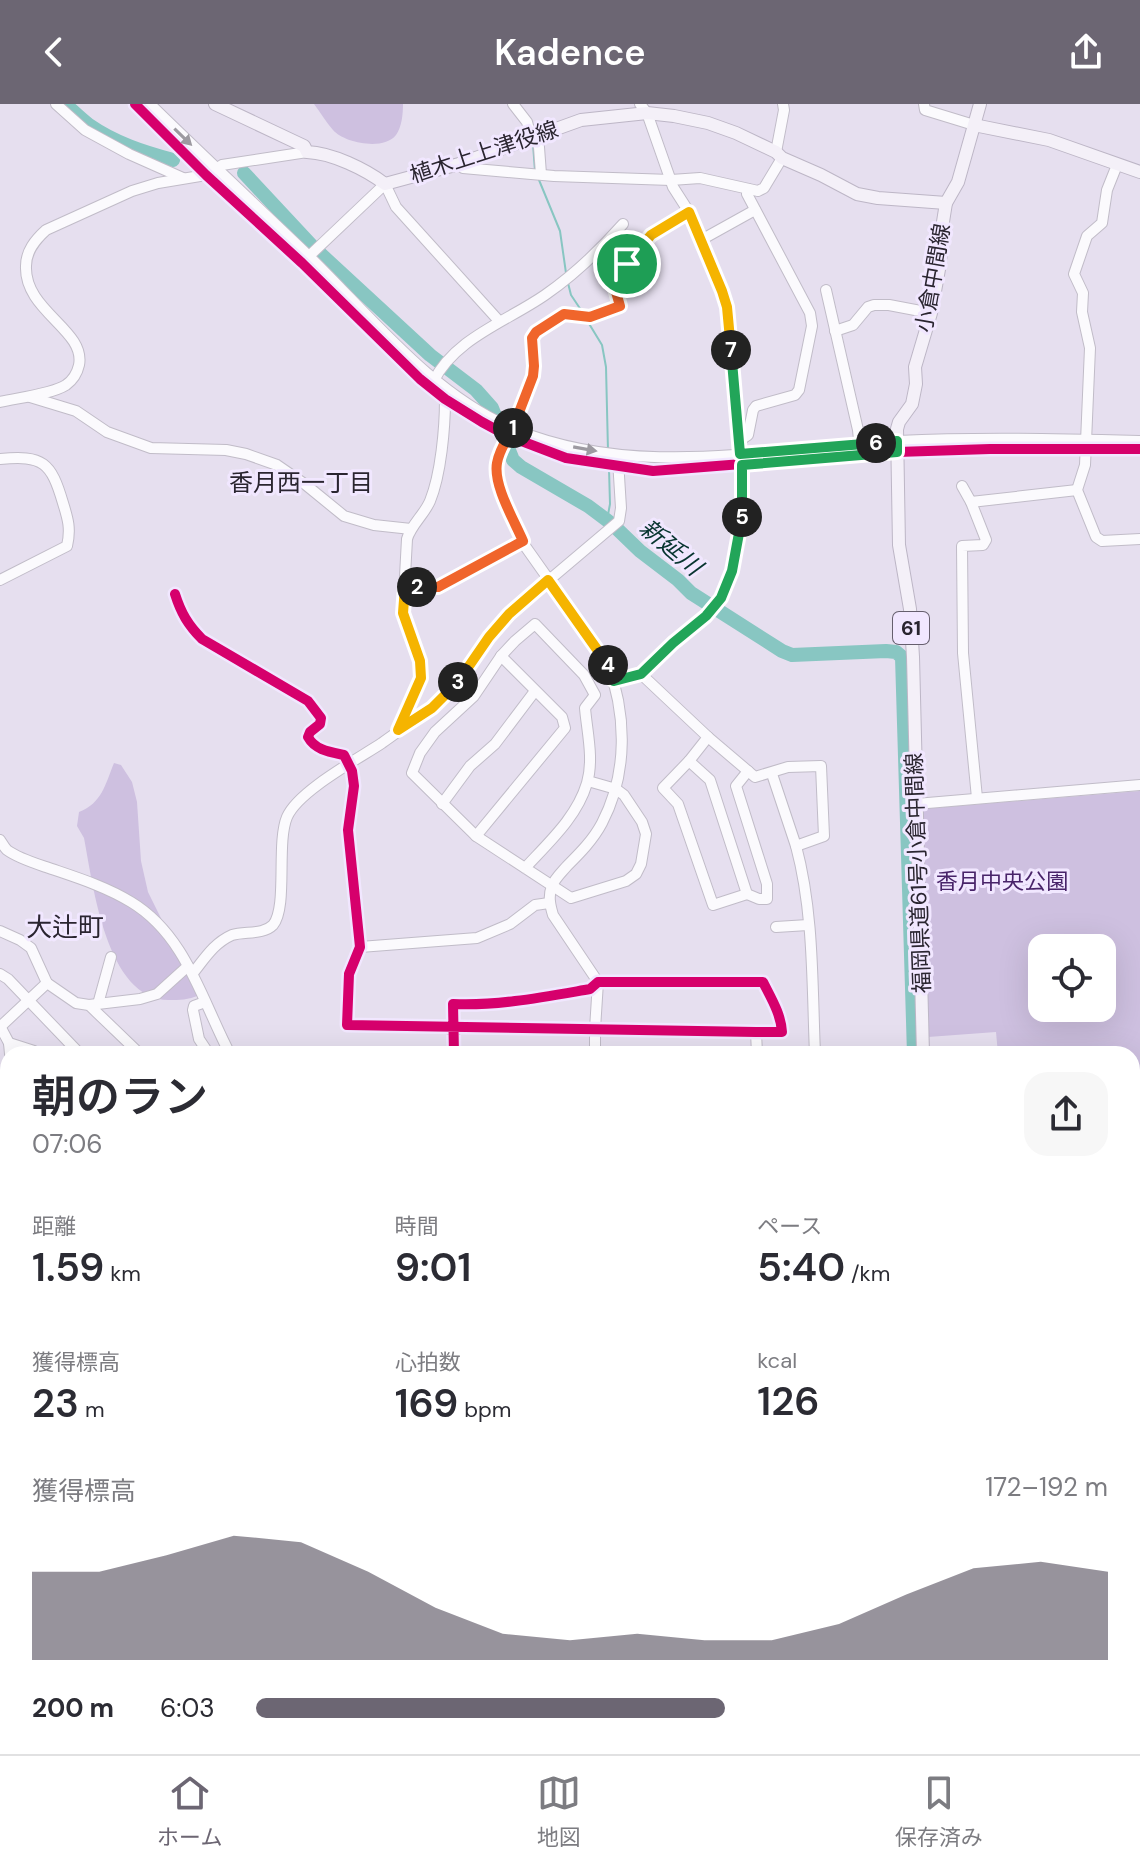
<!DOCTYPE html>
<html lang="ja">
<meta charset="utf-8">
<style>
body{margin:0;font-family:"DM Sans","Noto Sans JP",sans-serif;background:#f7f7f7;color:#2b2b33;height:100vh;display:flex;flex-direction:column;font-size:30px;white-space:nowrap}
*{box-sizing:border-box;margin:0}
p{font-size:26px;color:#7c7c81}
.icon{flex:none;width:44px;height:44px;fill:none;stroke:currentColor;stroke-width:2;stroke-linecap:round;stroke-linejoin:round}
.map{position:relative;flex:1;overflow:hidden}
.drawer{position:absolute;left:0px;top:942px;width:1140px;height:708px;display:flex;flex-direction:column;background:#fff;border-radius:24px 24px 0 0;box-shadow:0 8px 32px #0002}
.drawer>*{flex:none}
.controls{position:absolute;left:1028px;top:830px;display:grid;gap:16px}
.controls a{display:grid;place-items:center;width:88px;height:88px;border-radius:16px;background:#fff;box-shadow:0 8px 32px #0002;font-size:40px}
.pin{position:absolute;display:grid;place-items:center;width:68px;height:68px;color:#fff;margin:-34px;border:4px solid #fff;border-radius:50%;box-shadow:0 2px 8px #0007}
.km{position:absolute;width:40px;height:40px;margin:-20px;border-radius:50%;background:#222;color:#fff;font-size:22px;line-height:40px;text-align:center}
.round{display:grid;place-items:center;flex:none;width:84px;height:84px;border-radius:24px;background:#f7f7f7}
.overview{display:flex;align-items:center;justify-content:space-between;height:136px;padding:0 32px}
h1{font-size:44px;font-weight:600;line-height:60px}
.stats{display:grid;grid-template-columns:repeat(3,1fr);gap:12px;height:136px;padding:8px 32px}
.stats div{display:grid;align-content:center}
.stats b{font-size:40px;font-weight:600}
.stats small{font-size:22px;font-weight:400}
.stats p{font-size:22px}
.chart{height:224px;padding:16px 32px}
.chart p{display:flex;justify-content:space-between}
.chart svg{width:100%;height:144px;margin-top:8px;fill:#6c6673;opacity:.7}
ul{padding:0 32px;list-style:none;font-size:26px}
li{display:grid;grid-template-columns:128px 96px 1fr;align-items:center;height:60px}
li i{height:20px;border-radius:10px;background:#6c6673}
header{display:flex;justify-content:space-between;align-items:center;height:104px;padding:0 32px;background:#6c6673;color:#fff;font-size:36px;font-weight:600}
.dock{display:flex;justify-content:space-around;align-items:center;height:112px;border-top:2px solid #e1e1e2;background:#fff;font-size:22px;color:#7c7c81}
.dock a{display:grid;justify-items:center;gap:4px}
.dock .on{color:#6c6673}
.map>svg:first-child{display:block}
.green{fill:#cec0e0;fill-rule:evenodd}
.lines{fill:none;stroke-linecap:round;stroke-linejoin:round}
.stream{stroke:#88c6c2;stroke-width:2}
.river{stroke:#88c6c2;stroke-width:14}
.minor-casing{stroke:#c1bcc8;stroke-width:12}
.major-casing{stroke:#bdb6c6;stroke-width:14}
.minor{stroke:#fbfafd;stroke-width:10}
.major{stroke:#f4f0f8;stroke-width:12}
.minor-bridge-casing{stroke:#c1bcc8;stroke-width:12;stroke-linecap:butt}
.minor-bridge{stroke:#fbfafd;stroke-width:10}
.cycleway-casing{stroke:#f1e7ff;stroke-width:15}
.cycleway{stroke:#d6006c;stroke-width:10}
.oneway{fill:#9d9aa1}
.split-1-casing{stroke:#fff;stroke-width:16}
.split-2-casing{stroke:#fff;stroke-width:16}
.split-3-casing{stroke:#fff;stroke-width:16}
.split-4-casing{stroke:#fff;stroke-width:16}
.split-5-casing{stroke:#fff;stroke-width:16}
.split-6-casing{stroke:#fff;stroke-width:16}
.split-7-casing{stroke:#fff;stroke-width:16}
.split-8-casing{stroke:#fff;stroke-width:16}
.split-1{stroke:#f0652b;stroke-width:10}
.split-2{stroke:#f0652b;stroke-width:10}
.split-3{stroke:#f5b400;stroke-width:10}
.split-4{stroke:#f5b400;stroke-width:10}
.split-5{stroke:#22a559;stroke-width:10}
.split-6{stroke:#22a559;stroke-width:10}
.split-7{stroke:#22a559;stroke-width:10}
.split-8{stroke:#f5b400;stroke-width:10}
.labels{text-anchor:middle;dominant-baseline:central;stroke-width:6;stroke-linejoin:round;paint-order:stroke}
.shield{fill:#f1e7ff;stroke:#665f6e;stroke-width:2}
.shield-label{font-size:20px;font-weight:bold;fill:#2a2530}
.street-label{font-size:22px;fill:#2a2530;stroke:#f1e7ff}
.park-label{font-size:22px;fill:#482369;stroke:#f1e7ff}
.neighbourhood-label{font-size:24px;fill:#2a2530;stroke:#f1e7ff}
.water-label{font-size:24px;font-style:italic;fill:#083530;stroke:#f1e7ff}
.quarter-label{font-size:26px;fill:#2a2530;stroke:#f1e7ff}
</style>
<header><svg class="icon" aria-label="back" viewBox="0 0 24 24"><path d="M15 5l-7 7 7 7"/></svg>Kadence<svg class="icon" aria-label="share" viewBox="0 0 24 24"><path d="M12 15V3M7 8l5-5 5 5M5 13v7h14v-7"/></svg></header>
<div class="map">
<svg width="1140" height="1650" viewBox="0 0 1140 1650">
<rect width="100%" height="100%" fill="#e6dfef"/>
<g class="green">
<path d="M 314,0 L 403,0 C 403,9 402,23 396,31 C 384,47 344,39 333,26 C 326,18 320,8 314,0 Z"/>
<path d="M 114,659 L 121,661 L 132,678 L 137,698 L 141,757 L 148,788 L 199,891 C 188,896 180,896 169,896 C 106,896 93,780 84,734 L 77,722 L 79,708 C 102,699 105,681 114,659 Z"/>
<path d="M 1140,687 L 1140,1031 L 1132,1032 L 1132,950 L 998,950 L 996,928 L 928,933 L 921,705 ZM 1042,844 L 1102,844 L 1102,904 L 1042,904 Z"/>
</g>
<g class="lines">
<g class="stream">
<path d="M 533,40 L 535,67"/>
<path d="M 539,76 L 560,127 L 566,169"/>
<path d="M 568,179 L 571,191 L 583,209"/>
<path d="M 588,218 L 602,241 L 606,263 L 608,347"/>
<path d="M 607,416 L 610,400 L 609,365"/>
</g>
<g class="river">
<path d="M 65,0 C 73,7 81,15 89,21 C 115,39 143,48 173,56"/>
<path d="M 244,69 L 313,143 L 430,251 L 476,286 L 492,304 L 513,356 L 521,363 L 588,402 L 612,420 L 640,447 L 678,476 L 691,489 L 782,547 L 792,551 L 886,547 L 896,548 L 902,553 L 914,950"/>
</g>
<defs>
<g id="minor">
<path d="M 56,0 L 85,26 L 129,50 L 183,74"/>
<path d="M 135,0 L 206,71 L 302,159 L 420,275 L 445,295 L 482,318 L 508,332 L 566,354 L 653,367 L 897,348 L 990,345 L 1140,345"/>
<path d="M 150,0 C 203,52 258,103 312,155 C 373,215 434,292 514,325 C 636,376 771,344 898,337 C 979,333 1059,335 1140,337"/>
<path d="M 513,0 L 527,18 L 531,33"/>
<path d="M 924,0 L 925,6 L 974,21"/>
<path d="M 538,30 L 541,70"/>
<path d="M 776,48 L 784,6 L 783,0"/>
<path d="M 459,60 L 463,64 L 554,72 L 671,76 L 700,74 L 758,87 L 764,84 L 782,54"/>
<path d="M 1117,61 L 1107,86 L 1102,119 L 1087,132 L 1074,170 L 1083,189 L 1082,208 L 1090,244 L 1085,361 L 1077,386 L 1096,433 L 1102,437 L 1140,435"/>
<path d="M 701,136 L 755,106"/>
<path d="M 306,155 L 385,80 L 396,103 L 499,217"/>
<path d="M 826,186 L 858,326 L 860,345"/>
<path d="M 835,227 L 853,221 L 868,203 L 874,201 L 889,201 L 931,209"/>
<path d="M 433,278 C 455,234 506,218 545,191 C 574,171 600,146 623,120"/>
<path d="M 30,293 L 76,307 L 107,328 L 151,344 L 226,346 L 246,350 L 277,361 L 306,381 L 344,412 L 374,421 L 411,425"/>
<path d="M 0,298 C 17,294 52,290 66,281 C 73,276 77,270 79,261 C 86,226 24,207 26,162 C 26,147 35,136 46,126 L 132,87 L 158,79 L 206,71 L 222,61 L 307,48"/>
<path d="M 739,337 L 748,331 L 753,306 L 756,302 L 795,291 L 799,286 L 812,222 L 810,209 L 747,90 L 748,85"/>
<path d="M 0,355 C 43,351 51,358 63,399 C 68,415 71,425 67,442 L 0,476"/>
<path d="M 962,382 L 971,398 L 986,436 L 983,441 L 962,442 L 963,549 L 977,694"/>
<path d="M 971,398 L 1077,386"/>
<path d="M 405,483 L 438,483 L 523,437"/>
<path d="M 175,490 C 181,509 188,521 202,535 L 308,597 L 321,614 L 320,620 L 310,628 L 308,633 C 315,646 330,648 344,651"/>
<path d="M 641,570 L 708,633 L 755,673 L 788,663 L 821,662 L 824,732 L 796,742 C 814,809 812,881 815,950"/>
<path d="M 614,577 C 622,575 631,574 638,571 C 652,565 664,547 675,537 C 691,524 709,513 720,495 C 742,459 744,401 742,361 L 727,203 L 722,187 L 689,108 L 673,83 L 647,9 L 640,0"/>
<path d="M 398,626 L 421,574 L 420,557 L 403,509 L 407,435 C 411,421 424,411 430,397 C 441,370 445,324 445,295"/>
<path d="M 708,633 L 689,657 L 710,676 L 747,790 L 759,795 L 767,795 L 767,780 L 736,682 L 748,667"/>
<path d="M 689,657 L 663,684 L 678,700 L 713,801 L 747,790"/>
<path d="M 352,667 L 354,682 L 348,726 L 360,843 L 349,870 L 347,921 L 756,928 L 782,928 C 781,910 771,894 763,878 L 598,878 L 590,885 C 544,893 499,902 453,900 L 454,950"/>
<path d="M 772,670 L 796,742"/>
<path d="M 442,700 L 470,662 L 495,640 L 535,587"/>
<path d="M 916,700 L 1140,681"/>
<path d="M 476,732 L 565,624 L 562,613 L 501,552"/>
<path d="M 0,736 C 2,739 4,743 7,746 C 18,754 34,759 46,763 C 75,773 105,782 131,798 C 186,831 202,897 230,950"/>
<path d="M 525,764 C 549,738 577,713 587,679 C 594,655 587,628 585,604 L 595,591 L 584,571 L 535,520 L 515,537 L 501,552 L 474,592 L 435,628 L 420,649 L 412,669 L 476,732 L 571,794 L 626,777 L 636,770 L 641,760 L 646,730 L 642,718 L 624,691 L 616,685 L 588,677"/>
<path d="M 776,823 L 808,821"/>
<path d="M 0,827 L 20,836 L 31,844 L 47,879 L 76,899 L 89,901 L 140,950"/>
<path d="M 360,843 L 477,834 L 510,820 L 535,801 L 549,799"/>
<path d="M 193,869 C 205,854 214,839 232,831 C 245,827 263,831 273,821 C 288,803 276,739 287,713 C 298,687 358,655 382,639 C 399,627 415,615 432,604 L 457,581 L 489,533 L 509,510 L 619,417 L 621,404 L 618,356"/>
<path d="M 0,870 L 8,875 L 80,950"/>
<path d="M 205,898 L 194,902 L 193,906 L 199,935 L 209,950"/>
<path d="M 98,900 L 111,853"/>
<path d="M 89,901 L 140,895 L 157,890 L 188,862"/>
<path d="M 0,922 L 9,939 L 10,950"/>
<path d="M 1,922 L 47,879"/>
<path d="M 756,928 L 757,950"/>
<path d="M 9,939 L 34,947 L 38,950"/>
<path d="M 595,950 L 595,925 L 598,878 L 553,811 C 550,801 548,792 552,782 C 555,774 562,768 567,762 C 580,749 593,736 602,719 C 628,669 627,610 607,558 L 525,442 L 499,381 L 496,369 L 500,348 L 513,325 L 533,272 L 534,262 L 532,234 L 536,228 L 564,210 L 590,213 L 620,202 L 612,174 L 651,131 L 689,108"/>
<path d="M 8,1015 L 5,1053 L 8,1073"/>
<path d="M 6,1177 L 8,1178"/>
<path d="M 0,1210 L 8,1215"/>
<path d="M 1132,1250 L 1140,1249"/>
<path d="M 0,1277 L 8,1265"/>
<path d="M 1132,1307 L 1140,1315"/>
<path d="M 0,1327 L 8,1332"/>
<path d="M 1132,1370 L 1140,1368"/>
<path d="M 0,1390 L 8,1396"/>
<path d="M 0,1451 L 8,1458"/>
<path d="M 8,1463 L 3,1474 L 8,1477"/>
<path d="M 0,1497 L 8,1488"/>
<path d="M 1132,1561 L 1140,1556"/>
<path d="M 182,1642 L 185,1650"/>
<path d="M 210,1642 L 212,1650"/>
<path d="M 477,1642 L 522,1650"/>
<path d="M 728,1642 L 733,1650"/>
<path d="M 794,1642 L 818,1650"/>
<path d="M 85,1650 L 91,1642"/>
<path d="M 137,1650 L 143,1642"/>
<path d="M 405,1650 L 407,1642"/>
<path d="M 871,1650 L 873,1642"/>
<path d="M 974,1650 L 976,1642"/>
<path d="M 1020,1650 L 1022,1642"/>
<path d="M 1061,1650 L 1065,1642"/>
</g>
<g id="major">
<path d="M 215,0 L 304,42 L 307,48 C 332,49 365,65 385,80 L 459,60 L 581,16 L 647,9 L 674,12 L 708,19 L 736,29 L 776,48 L 782,54 L 821,71 L 857,90 L 878,94 L 946,99"/>
<path d="M 974,21 L 1049,36 L 1140,68"/>
<path d="M 923,950 L 913,553 L 910,505 L 899,441 L 897,325 L 899,318 L 912,300 L 916,280 L 915,263 L 931,209 L 940,160 L 942,124 L 946,99 L 958,78 L 980,0"/>
<path d="M 0,1547 L 8,1541"/>
</g>
</defs>
<use href="#minor" class="minor-casing"/>
<use href="#major" class="major-casing"/>
<use href="#minor" class="minor"/>
<use href="#major" class="major"/>
<defs>
<path id="minor-bridge" d="M 344,651 L 352,667"/>
</defs>
<use href="#minor-bridge" class="minor-bridge-casing"/>
<use href="#minor-bridge" class="minor-bridge"/>
<defs>
<g id="cycleway">
<path d="M 135,0 L 206,71 L 302,159 L 420,275 L 445,295 L 482,318 L 508,332 L 566,354 L 653,367 L 897,348 L 990,345 L 1140,345"/>
<path d="M 175,490 C 181,509 188,521 202,535 L 308,597 L 321,614 L 320,620 L 310,628 L 308,633 C 315,646 330,648 344,651 L 352,667 L 354,682 L 348,726 L 360,843 L 349,870 L 347,921 L 756,928 L 782,928 C 781,910 771,894 763,878 L 598,878 L 590,885 C 544,893 499,902 453,900 L 454,950"/>
</g>
</defs>
<use href="#cycleway" class="cycleway-casing"/>
<use href="#cycleway" class="cycleway"/>
</g>
<defs><path id="oneway-solid" d="M-6-.8H1V-3.2L6.5 0L1 3.2V.8H-6Z" transform="scale(2)"/></defs>
<g class="oneway">
<use href="#oneway-solid" transform="translate(183 33) rotate(44)"/>
<use href="#oneway-solid" transform="translate(585 345) rotate(10)"/>
</g>
<g class="lines">
<defs>
<path id="split-1" d="M 513,324 L 533,272 L 534,262 L 532,234 L 536,228 L 564,210 L 590,213 L 620,202 L 612,174 L 627,160"/>
<path id="split-2" d="M 417,483 L 438,483 L 523,437 C 514,416 493,381 497,359 C 499,346 507,335 513,324"/>
<path id="split-3" d="M 417,483 L 405,483 L 403,509 L 420,557 L 421,574 L 398,626 L 432,604 L 458,578"/>
<path id="split-4" d="M 458,578 L 489,533 L 509,510 L 548,476 L 608,561"/>
<path id="split-5" d="M 608,561 L 614,577 L 641,570 L 673,539 L 706,512 L 721,494 L 732,467 L 742,413"/>
<path id="split-6" d="M 742,413 L 742,361 L 897,348 L 897,337 L 876,339"/>
<path id="split-7" d="M 731,246 L 740,350 L 876,339"/>
<path id="split-8" d="M 627,160 L 651,131 L 689,108 L 722,187 L 727,203 L 731,246"/>
</defs>
<use href="#split-1" class="split-1-casing"/>
<use href="#split-2" class="split-2-casing"/>
<use href="#split-3" class="split-3-casing"/>
<use href="#split-4" class="split-4-casing"/>
<use href="#split-5" class="split-5-casing"/>
<use href="#split-6" class="split-6-casing"/>
<use href="#split-7" class="split-7-casing"/>
<use href="#split-8" class="split-8-casing"/>
<use href="#split-1" class="split-1"/>
<use href="#split-2" class="split-2"/>
<use href="#split-3" class="split-3"/>
<use href="#split-4" class="split-4"/>
<use href="#split-5" class="split-5"/>
<use href="#split-6" class="split-6"/>
<use href="#split-7" class="split-7"/>
<use href="#split-8" class="split-8"/>
</g>
<g class="labels">
<rect class="shield" x="893" y="508" width="36" height="32" rx="6"/>
<g class="shield-label">
<text x="911" y="524">61</text>
</g>
<g class="street-label">
<text transform="translate(484 48) rotate(-18)">植木上上津役線</text>
<text transform="translate(933 174) rotate(-80)">小倉中間線</text>
<text transform="translate(918 769) rotate(-92)">福岡県道61号小倉中間線</text>
</g>
<g class="park-label">
<text x="1002" y="777">香月中央公園</text>
</g>
<g class="neighbourhood-label">
<text x="301" y="378">香月西一丁目</text>
</g>
<g class="water-label">
<text transform="translate(671 443) rotate(40)">新延川</text>
</g>
<g class="quarter-label">
<text x="65" y="823">大辻町</text>
</g>
</g>
</svg>
<div class="controls">
<a><svg class="icon" aria-label="locate" viewBox="0 0 24 24"><circle cx="12" cy="12" r="6"/><path d="M12 2v4M12 18v4M2 12h4M18 12h4"/></svg></a>
</div>
<div class="pin" style="left:627px;top:160px;background:#1e9e55"><svg class="icon" aria-label="arrive" viewBox="0 0 24 24"><path d="M6 21V4h12l-3 4 3 4H6"/></svg></div>
<b class="km" style="left:513px;top:324px">1</b>
<b class="km" style="left:417px;top:483px">2</b>
<b class="km" style="left:458px;top:578px">3</b>
<b class="km" style="left:608px;top:561px">4</b>
<b class="km" style="left:742px;top:413px">5</b>
<b class="km" style="left:876px;top:339px">6</b>
<b class="km" style="left:731px;top:246px">7</b>
<section class="drawer">
<div class="overview"><div><h1>朝のラン</h1><p>07:06</p></div><a class="round"><svg class="icon" aria-label="share" viewBox="0 0 24 24"><path d="M12 15V3M7 8l5-5 5 5M5 13v7h14v-7"/></svg></a></div>
<div class="stats">
<div><p>距離</p><b>1.59<small> km</small></b></div>
<div><p>時間</p><b>9:01</b></div>
<div><p>ペース</p><b>5:40<small> /km</small></b></div>
</div>
<div class="stats">
<div><p>獲得標高</p><b>23<small> m</small></b></div>
<div><p>心拍数</p><b>169<small> bpm</small></b></div>
<div><p>kcal</p><b>126</b></div>
</div>
<div class="chart"><p><span>獲得標高</span>172–192 m</p>
<svg viewBox="0 0 160 44" preserveAspectRatio="none"><path d="M0 44V17L10 17L20 12L30 6L40 8L50 17L60 28L70 36L80 38L90 36L100 38L110 38L120 33L130 24L140 16L150 14L160 17V44z"/></svg>
</div>
<ul>
<li><b>200 m</b>6:03<i style="width:55%"></i></li>
</ul>
</section>
</div>
<nav class="dock">
<a class="on"><svg class="icon" aria-label="home" viewBox="0 0 24 24"><path d="M3 11l9-7 9 7M6 9v11h12V9"/></svg>ホーム</a>
<a><svg class="icon" aria-label="map" viewBox="0 0 24 24"><path d="M3 6l6-2 6 2 6-2v14l-6 2-6-2-6 2zM9 4v14M15 6v14"/></svg>地図</a>
<a><svg class="icon" aria-label="saved" viewBox="0 0 24 24"><path d="M7 4h10v16l-5-4-5 4z"/></svg>保存済み</a>
</nav>
